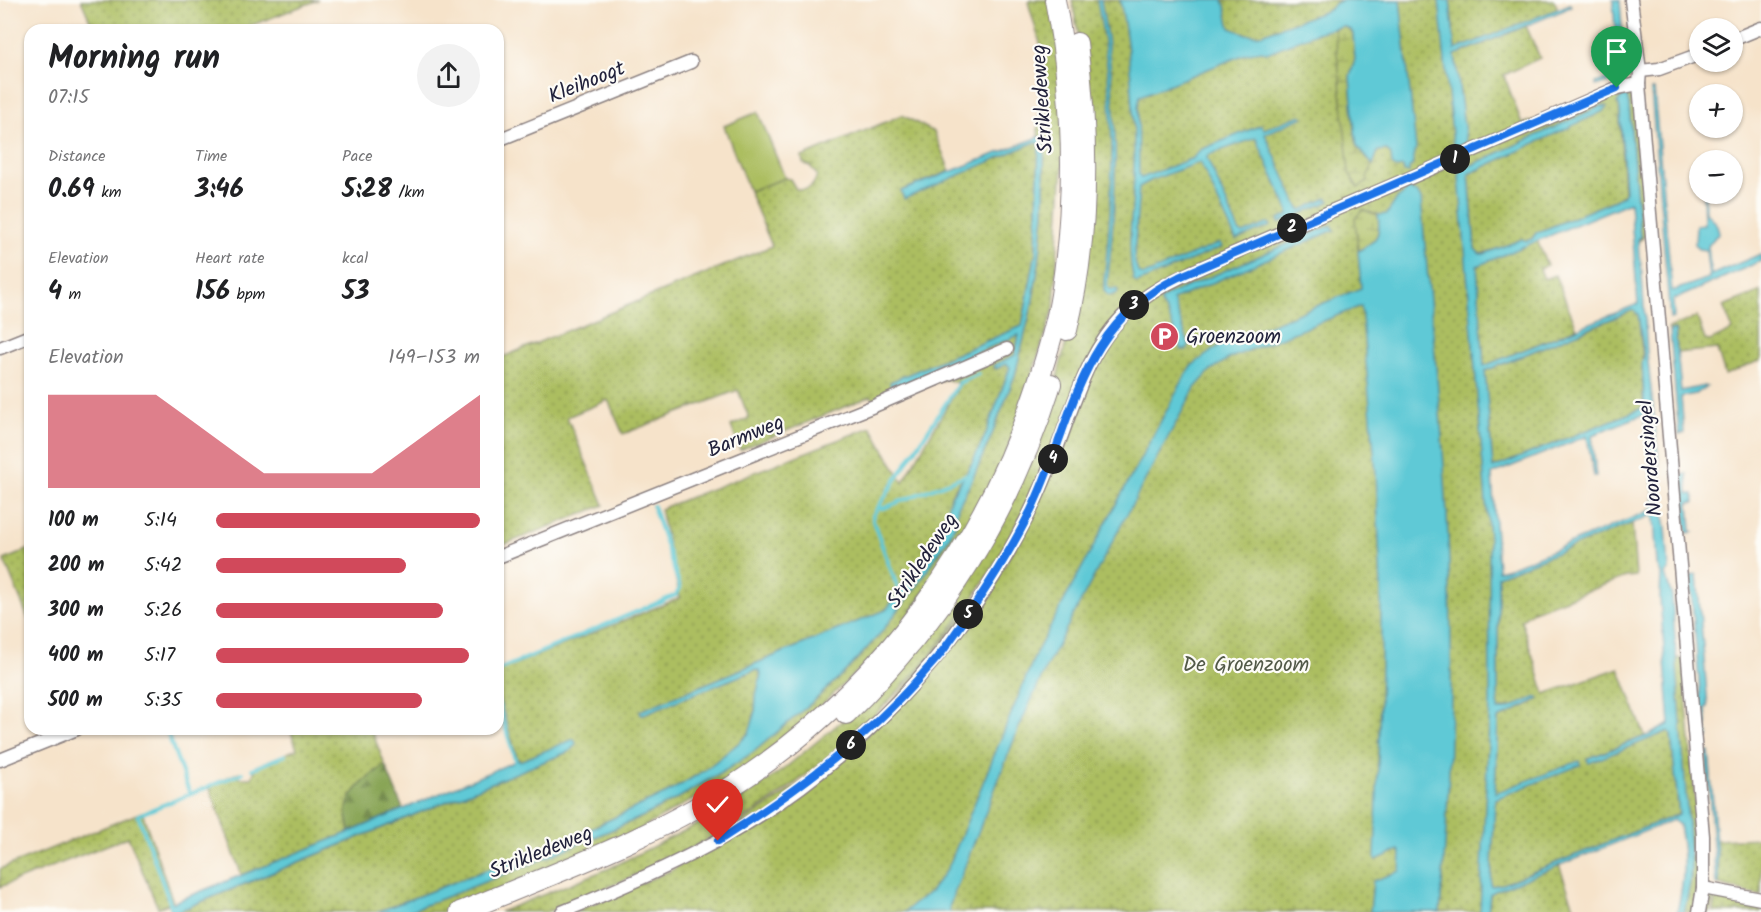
<!DOCTYPE html>
<meta charset="utf-8">
<style>
body{margin:0;font-family:Kalam,sans-serif;background:#f2f2f2;color:#202124;height:100vh;display:flex;flex-direction:column;font-size:22px;white-space:nowrap}
*{box-sizing:border-box;margin:0}
p{font-size:20px;color:#757577}
.icon{flex:none;width:33px;height:33px;fill:none;stroke:currentColor;stroke-width:2;stroke-linecap:round;stroke-linejoin:round}
.map{position:relative;flex:1;overflow:hidden}
.drawer{position:absolute;left:24px;top:24px;width:480px;height:711px;display:flex;flex-direction:column;background:#fff;border-radius:18px;box-shadow:0 2px 4px #0004}
.drawer>*{flex:none}
.tools{position:absolute;left:1689px;top:18px;display:grid;gap:12px}
.tools a{display:grid;place-items:center;width:54px;height:54px;border-radius:50%;background:#fff;box-shadow:0 2px 4px #0004;font-size:30px}
.pin{position:absolute;display:grid;place-items:center;width:51px;height:51px;color:#fff;margin:-62px -26px;border-radius:50% 50% 50% 0;rotate:-45deg;box-shadow:0 0 6px #0007}
.pin .icon{rotate:45deg}
.km{position:absolute;width:30px;height:30px;margin:-15px;border-radius:50%;background:#222;color:#fff;font-size:16px;line-height:30px;text-align:center}
.round{display:grid;place-items:center;flex:none;width:63px;height:63px;border-radius:32px;background:#f2f2f2}
.summary{display:flex;align-items:center;justify-content:space-between;height:102px;padding:0 24px}
h1{font-size:33px;font-weight:600;line-height:45px}
.metrics{display:grid;grid-template-columns:repeat(3,1fr);gap:9px;height:102px;padding:6px 24px}
.metrics div{display:grid;align-content:center}
.metrics b{font-size:26px;font-weight:600}
.metrics small{font-size:16px;font-weight:400}
.metrics p{font-size:16px}
.chart{height:168px;padding:12px 24px}
.chart p{display:flex;justify-content:space-between}
.chart svg{width:100%;height:108px;margin-top:6px;fill:#d1495b;opacity:.7}
ul{padding:0 24px;list-style:none;font-size:20px}
li{display:grid;grid-template-columns:96px 72px 1fr;align-items:center;height:45px}
li i{height:15px;border-radius:8px;background:#d1495b}
.map>svg:first-child{display:block}
.grass{fill:url(#grass-dots);stroke:#67704e;stroke-width:1.5}
.forest{fill:url(#forest-firs);stroke:#566449;stroke-width:1.5}
.wetland{fill:url(#wetland-marsh);stroke:#67704e;stroke-width:1.5}
.pitch{fill:#acbe61;stroke:#67704e;stroke-width:1.5}
.water{fill:#5ec9d6;stroke:#407688;stroke-width:1.5;fill-rule:evenodd}
.lines{fill:none;stroke-linecap:round;stroke-linejoin:round}
.stream{stroke:#5ec9d6;stroke-width:4}
.street-casing{stroke:#8c8282;stroke-width:15}
.primary-casing{stroke:#8c8282;stroke-width:22}
.street{stroke:#fff;stroke-width:12}
.primary{stroke:#fff;stroke-width:20}
.route-casing{stroke:#fff;stroke-width:12}
.route{stroke:#1a73e8;stroke-width:8}
.labels{text-anchor:middle;dominant-baseline:central;stroke-width:4.5;stroke-linejoin:round;paint-order:stroke}
.street-label{font-size:21px;fill:#22223b;stroke:#fdfcf7}
.poi-label{font-size:21px;fill:#22223b;stroke:#fdfcf7;text-anchor:start}
.park-label{font-size:21px;fill:#525948;stroke:#fdfcf7}
</style>
<div class="map">
<svg width="1761" height="912" viewBox="0 0 1761 912">
<defs>
<pattern id="grass-dots" width="8" height="8" patternUnits="userSpaceOnUse" patternTransform="scale(1.5)"><rect width="8" height="8" fill="#acbe61"/><path d="M2 2h.1M6 6h.1" fill="none" stroke="#8c9a51" stroke-width="1.8" stroke-linecap="round"/></pattern>
<pattern id="forest-firs" width="22" height="20" patternUnits="userSpaceOnUse" patternTransform="scale(1.5)"><rect width="22" height="20" fill="#89a557"/><path d="M5 1l3.5 6h-7zM16 11l3.5 6h-7z" fill="#708649"/></pattern>
<pattern id="wetland-marsh" width="20" height="14" patternUnits="userSpaceOnUse" patternTransform="scale(1.5)"><rect width="20" height="14" fill="#acbe61"/><path d="M1 5h8M5 5V1M11 12h8M15 12V8" fill="none" stroke="#8c9a51"/></pattern>
</defs>
<rect width="100%" height="100%" fill="#fdfcf7"/>
<filter id="ink" filterUnits="userSpaceOnUse"><feTurbulence type="fractalNoise" baseFrequency=".0167" numOctaves="2"/><feDisplacementMap in="SourceGraphic" scale="12" xChannelSelector="R" yChannelSelector="G"/><feConvolveMatrix kernelMatrix="1 2 1 2 8 2 1 2 1" color-interpolation-filters="sRGB"/></filter>
<filter id="wash" filterUnits="userSpaceOnUse"><feTurbulence type="fractalNoise" baseFrequency=".008" numOctaves="4" result="noise"/><feDisplacementMap in="SourceGraphic" scale="24" xChannelSelector="R" yChannelSelector="G"/><feGaussianBlur stdDeviation="1.35" result="paint"/><feColorMatrix in="noise" values="0 0 0 0 0 0 0 0 0 0 0 0 0 0 0 0 0 1.4 0 .05"/><feComposite in="paint" operator="in"/></filter>
<g filter="url(#wash)">
<rect width="100%" height="100%" fill="#f6e3ca"/>
<g class="grass">
<path d="M 81,0 L 318,0 L 239,30 L 94,30 Z"/>
<path d="M 1032,0 L 1052,0 L 1067,99 L 1054,308 L 1000,472 L 898,633 L 763,760 L 619,841 L 446,912 L 407,912 L 531,864 L 644,816 L 680,797 L 756,750 L 816,699 L 851,666 L 880,634 L 917,586 L 950,537 L 956,523 L 958,507 L 972,480 L 993,432 L 1015,375 L 1032,305 L 1039,262 L 1044,212 L 1044,137 L 1039,137 L 1038,131 L 1044,57 L 1028,2 Z"/>
<path d="M 1072,0 L 1444,0 L 1466,142 L 1455,55 L 1526,26 L 1540,58 L 1504,75 L 1522,124 L 1626,91 L 1635,97 L 1640,142 L 1637,146 L 1638,158 L 1642,161 L 1647,233 L 1638,242 L 1640,236 L 1629,106 L 1626,96 L 1620,98 L 1619,102 L 1624,193 L 1615,200 L 1536,233 L 1532,239 L 1480,254 L 1475,249 L 1469,174 L 1552,135 L 1605,107 L 1601,106 L 1461,170 L 1493,511 L 1494,727 L 1485,912 L 574,912 L 674,869 L 859,744 L 1006,564 L 1057,435 C 1037,482 1017,527 991,570 C 930,670 844,754 747,817 C 721,833 694,847 667,860 C 638,875 609,887 579,899 C 569,903 557,910 546,912 C 531,912 515,912 500,912 L 610,868 L 708,819 L 752,792 L 785,768 L 843,720 L 1055,385 L 1075,308 L 1085,73 Z"/>
<path d="M 1450,0 L 1554,0 L 1558,9 L 1455,50 Z"/>
<path d="M 902,115 L 934,132 L 950,171 L 901,191 L 904,198 L 1035,142 L 1039,143 L 1036,252 L 1022,326 L 890,382 L 1019,334 L 1015,355 L 994,366 L 996,369 L 1006,364 L 1010,367 L 985,436 L 969,469 L 953,491 L 941,530 L 916,570 L 886,610 L 640,711 L 641,715 L 755,670 L 760,671 L 761,675 L 753,723 L 749,733 L 741,741 L 704,771 L 667,793 L 579,834 L 377,912 L 176,912 L 570,751 L 520,761 L 518,760 L 498,695 L 498,671 L 680,598 L 660,509 L 871,427 L 903,482 L 960,384 L 946,379 L 875,401 L 871,396 L 740,450 L 731,426 L 749,418 L 738,390 L 623,434 L 608,400 L 567,417 L 604,505 L 498,547 L 498,359 L 772,246 L 749,191 L 785,178 L 790,179 L 796,189 C 808,192 814,187 817,175 L 810,166 L 803,163 L 802,157 Z"/>
<path d="M 1537,240 L 1547,265 L 1540,269 L 1544,279 L 1555,275 L 1577,328 L 1484,366 L 1476,266 Z"/>
<path d="M 1761,291 L 1761,360 L 1725,375 L 1717,349 L 1677,353 L 1675,330 L 1670,331 L 1668,328 L 1697,317 L 1705,340 L 1710,341 L 1733,330 L 1723,306 Z"/>
<path d="M 1633,310 L 1638,313 L 1643,359 L 1643,408 L 1493,468 L 1485,371 Z"/>
<path d="M 1632,523 L 1636,576 L 1626,577 L 1533,611 L 1521,620 L 1545,694 L 1619,668 L 1645,736 L 1587,759 L 1669,731 L 1671,733 L 1679,814 L 1503,884 L 1491,886 L 1495,799 L 1528,781 L 1494,794 L 1498,719 L 1538,700 L 1498,710 L 1498,576 Z"/>
<path d="M 30,549 L 30,623 L 4,560 Z"/>
<path d="M 1675,658 L 1683,659 L 1699,846 L 1689,848 Z"/>
<path d="M 290,729 L 371,729 L 385,765 C 369,776 348,792 347,813 C 347,819 349,826 350,832 L 242,876 L 209,786 L 239,772 L 240,778 L 252,778 L 256,766 L 297,749 Z"/>
<path d="M 142,812 L 173,902 L 158,908 L 128,837 L 0,887 L 0,869 Z"/>
<path d="M 1761,838 L 1761,896 L 1716,884 L 1719,884 L 1716,840 Z"/>
<path d="M 1689,856 L 1699,858 L 1694,912 L 1684,912 L 1691,877 Z"/>
<path d="M 1559,865 L 1576,912 L 1488,912 L 1490,895 L 1492,892 Z"/>
<path d="M 1710,894 L 1761,901 L 1761,912 L 1713,912 L 1716,895 L 1714,895 L 1710,912 L 1703,912 L 1705,902 Z"/>
</g>
<path class="forest" d="M 385,765 L 403,809 L 350,832 C 349,824 346,816 347,808 C 350,790 371,775 385,765 Z"/>
<g class="wetland">
<path d="M 1343,26 L 1348,28 L 1353,34 L 1355,59 L 1350,77 L 1353,115 L 1357,146 L 1373,165 L 1367,177 L 1368,182 L 1358,188 L 1349,173 L 1335,31 L 1333,29 Z"/>
<path d="M 1363,210 L 1378,215 C 1381,236 1377,241 1358,251 L 1355,218 Z"/>
</g>
<path class="pitch" d="M 758,112 L 785,178 L 749,191 L 724,126 Z"/>
<g class="water">
<path d="M 1097,0 L 1101,0 C 1119,99 1119,185 1107,285 L 1109,289 L 1117,289 L 1118,293 L 1109,296 L 1104,291 L 1104,280 C 1115,185 1116,95 1097,0 Z"/>
<path d="M 1120,0 L 1223,0 C 1227,10 1227,18 1230,28 L 1246,34 L 1258,35 L 1329,10 L 1334,4 L 1342,0 L 1400,0 L 1416,148 L 1412,166 L 1409,167 L 1409,172 L 1404,172 L 1403,167 L 1396,168 L 1392,165 L 1391,155 L 1386,150 L 1378,151 L 1373,165 L 1357,146 L 1353,115 L 1350,77 L 1355,59 L 1353,34 L 1351,30 L 1343,26 L 1316,33 L 1267,53 L 1262,51 L 1248,53 L 1140,96 L 1138,107 L 1139,174 L 1141,178 L 1193,158 L 1200,150 L 1259,126 L 1261,125 L 1264,129 L 1301,115 L 1303,117 L 1265,134 L 1299,209 L 1301,210 L 1327,198 L 1330,201 L 1279,223 L 1278,219 L 1288,215 L 1288,210 L 1256,138 L 1208,155 L 1207,158 L 1239,231 L 1243,234 L 1269,223 L 1271,226 L 1236,240 L 1200,162 L 1152,180 L 1139,187 L 1134,258 L 1138,273 L 1144,275 L 1220,243 L 1222,247 L 1137,283 L 1134,281 C 1125,245 1134,207 1134,171 C 1135,114 1131,56 1120,0 Z"/>
<path d="M 1439,0 L 1450,0 L 1455,50 L 1570,4 L 1571,6 L 1564,10 L 1455,55 L 1466,142 L 1458,147 L 1453,144 Z"/>
<path d="M 1613,0 L 1620,0 L 1625,71 L 1618,78 L 1596,86 L 1596,83 L 1613,76 L 1618,71 Z"/>
<path d="M 1651,90 L 1654,90 L 1672,291 L 1709,278 L 1706,250 L 1698,249 L 1695,244 L 1696,225 L 1704,224 L 1703,194 L 1705,194 L 1706,212 L 1717,225 L 1719,232 L 1708,246 L 1711,275 L 1761,254 L 1761,261 L 1673,300 L 1674,318 L 1670,319 Z"/>
<path d="M 1622,96 L 1627,96 L 1629,106 L 1640,236 L 1638,240 L 1639,256 L 1641,261 L 1647,352 L 1661,481 L 1659,487 L 1666,527 L 1669,570 L 1665,574 L 1672,597 L 1691,867 L 1690,884 L 1684,912 L 1677,912 C 1685,878 1685,858 1679,825 L 1673,820 L 1495,891 L 1490,894 L 1488,912 L 1480,912 L 1490,702 L 1489,538 L 1459,176 L 1461,170 L 1601,106 L 1607,107 L 1604,111 L 1469,174 L 1475,249 L 1480,254 L 1484,254 L 1522,239 L 1527,241 L 1532,239 L 1536,233 L 1615,200 L 1623,195 L 1625,191 L 1620,111 L 1619,105 L 1617,103 ZM 1630,202 L 1638,304 L 1484,366 L 1477,266 ZM 1633,310 L 1638,314 L 1644,357 L 1642,361 L 1644,401 L 1643,408 L 1493,468 L 1485,371 ZM 1642,415 L 1644,416 L 1654,494 L 1654,506 L 1652,510 L 1512,567 L 1498,571 L 1492,474 L 1587,436 L 1594,476 L 1596,476 L 1592,435 ZM 1650,516 L 1653,516 L 1654,519 L 1657,565 L 1661,574 L 1660,598 L 1670,724 L 1649,735 L 1587,759 L 1589,763 L 1669,731 L 1671,734 L 1679,814 L 1503,884 L 1491,886 L 1495,799 L 1580,765 L 1579,761 L 1495,793 L 1498,719 L 1539,699 L 1537,697 L 1504,710 L 1498,710 L 1498,576 Z"/>
<path d="M 1039,137 L 1044,139 L 1044,212 L 1039,262 L 1032,305 L 1015,375 L 993,432 L 972,480 L 958,507 L 956,523 L 950,536 L 917,586 L 880,634 L 851,666 L 816,699 L 756,750 L 726,770 L 680,797 L 644,816 L 531,864 L 407,912 L 377,912 L 579,834 L 667,793 L 704,771 L 741,741 L 749,733 L 755,714 L 756,696 L 761,674 L 759,671 L 755,670 L 641,715 L 640,711 L 886,610 L 916,570 L 941,530 L 950,498 L 969,469 L 985,436 L 1010,367 L 1006,364 L 996,369 L 994,365 L 1015,355 L 1019,335 L 891,389 L 890,382 L 1022,326 L 1036,252 L 1039,143 L 1035,142 L 904,199 L 901,191 Z"/>
<path d="M 1406,187 L 1411,187 L 1412,191 L 1417,192 L 1421,199 C 1431,320 1445,441 1449,562 C 1454,678 1450,796 1440,912 L 1370,912 L 1373,881 L 1400,871 L 1401,854 L 1399,850 L 1376,860 L 1375,859 L 1381,667 L 1381,587 L 1376,473 L 1361,306 L 1230,358 L 1211,370 L 1195,388 L 1160,452 L 1047,665 L 1017,732 L 949,907 L 950,912 L 904,912 L 930,892 L 948,868 L 1036,653 L 1190,367 L 1220,345 L 1361,288 L 1358,251 C 1377,241 1381,236 1378,215 L 1387,214 L 1396,200 L 1406,192 Z"/>
<path d="M 1332,225 L 1334,230 L 1173,300 L 1189,345 L 1187,350 L 1182,350 L 1167,312 L 1161,304 L 1161,300 L 1170,294 Z"/>
<path d="M 1670,330 L 1675,330 L 1681,391 L 1704,386 L 1707,387 L 1695,394 L 1681,397 L 1684,433 L 1679,434 Z"/>
<path d="M 1687,474 L 1688,494 L 1694,494 L 1695,502 L 1689,503 L 1691,530 L 1694,532 L 1687,533 L 1681,475 Z"/>
<path d="M 1697,575 L 1708,707 L 1706,708 L 1708,739 L 1704,739 L 1690,576 Z"/>
<path d="M 574,739 L 576,744 L 570,751 L 176,912 L 171,912 L 169,904 L 350,832 L 518,760 L 520,761 Z"/>
<path d="M 1706,752 L 1709,752 L 1710,763 L 1719,885 L 1716,884 Z"/>
</g>
<g class="lines">
<g class="stream">
<path d="M 878,508 L 884,508 L 966,475"/>
<path d="M 901,597 L 873,521 L 873,515 L 959,383 L 978,374"/>
<path d="M 498,670 L 676,595 L 680,588 L 678,581 L 653,506"/>
<path d="M 498,703 L 517,766"/>
<path d="M 166,729 L 190,794"/>
<path d="M 252,769 L 285,755"/>
<path d="M 172,908 L 138,815 L 242,773"/>
</g>
</g>
</g>
<g filter="url(#ink)">
<g class="lines">
<defs>
<g id="street">
<path d="M 1631,0 L 1640,71 L 1639,84 L 1703,836 L 1703,888 L 1699,912"/>
<path d="M 1732,40 L 1761,28"/>
<path d="M 1640,71 L 1659,69 L 1700,54"/>
<path d="M 498,140 L 691,62"/>
<path d="M 0,348 L 30,336"/>
<path d="M 498,557 L 874,406 L 1007,349"/>
<path d="M 0,760 L 77,729"/>
<path d="M 1703,888 L 1761,899"/>
<path d="M 562,912 C 614,891 665,869 715,842 C 851,768 961,650 1030,512 C 1044,483 1056,452 1067,421 C 1081,383 1093,347 1122,317 C 1149,289 1183,276 1218,260 C 1248,247 1278,234 1308,221 C 1411,178 1514,133 1617,88 L 1639,84"/>
</g>
<g id="primary">
<path d="M 1067,330 C 1090,236 1089,138 1077,43"/>
<path d="M 846,714 C 943,618 1010,515 1051,384"/>
<path d="M 460,912 C 558,872 660,836 749,775 C 884,682 985,544 1036,388 C 1046,358 1056,327 1061,295 C 1076,197 1074,98 1055,0"/>
</g>
</defs>
<use href="#street" class="street-casing"/>
<use href="#primary" class="primary-casing"/>
<use href="#street" class="street"/>
<use href="#primary" class="primary"/>
</g>
</g>
<g class="lines" filter="url(#ink)">
<defs>
<path id="route" d="M 718,841 C 792,794 863,742 921,676 C 930,665 940,656 947,645 C 978,602 1008,557 1031,510 C 1075,419 1077,326 1179,277 L 1617,88"/>
</defs>
<use href="#route" class="route-casing"/>
<use href="#route" class="route"/>
</g>
<defs>
<symbol id="parking-disc" viewBox="-11 -11 22 22"><circle r="9.5" fill="#d1495b" stroke="#fdfcf7"/><path d="M-3.5-5.5H1a3.5 3.5 0 0 1 0 7H-1V5.5H-3.5ZM-1-3.4V-.6H.8a1.4 1.4 0 0 0 0-2.8Z" fill="#fff"/></symbol>
</defs>
<g fill-rule="evenodd">
<use href="#parking-disc" x="1148" y="320" width="33" height="33"/>
</g>
<g class="labels">
<g class="street-label">
<text transform="translate(587 83) rotate(-22)">Kleihoogt</text>
<text transform="translate(1043 99) rotate(-94)">Strikledeweg</text>
<text transform="translate(746 437) rotate(-22)">Barmweg</text>
<text transform="translate(1651 458) rotate(-95)">Noordersingel</text>
<text transform="translate(923 561) rotate(-56)">Strikledeweg</text>
<text transform="translate(541 853) rotate(-22)">Strikledeweg</text>
</g>
<g class="poi-label">
<text x="1186" y="337">Groenzoom</text>
</g>
<g class="park-label">
<text x="1246" y="665">De Groenzoom</text>
</g>
</g>
</svg>
<div class="tools">
<a><svg class="icon" aria-label="layers" viewBox="0 0 24 24"><path d="M12 4l9 5-9 5-9-5zM3 14l9 5 9-5"/></svg></a>
<a>+</a>
<a>−</a>
</div>
<div class="pin" style="left:1617px;top:88px;background:#1e9e55"><svg class="icon" aria-label="arrive" viewBox="0 0 24 24"><path d="M6 21V4h12l-3 4 3 4H6"/></svg></div>
<div class="pin" style="left:718px;top:841px;background:#d93025"><svg class="icon" aria-label="check" viewBox="0 0 24 24"><path d="M5 12l5 5 9-10"/></svg></div>
<b class="km" style="left:1455px;top:159px">1</b>
<b class="km" style="left:1292px;top:228px">2</b>
<b class="km" style="left:1134px;top:305px">3</b>
<b class="km" style="left:1053px;top:459px">4</b>
<b class="km" style="left:968px;top:614px">5</b>
<b class="km" style="left:851px;top:745px">6</b>
<section class="drawer">
<div class="summary"><div><h1>Morning run</h1><p>07:15</p></div><a class="round"><svg class="icon" aria-label="share" viewBox="0 0 24 24"><path d="M12 15V3M7 8l5-5 5 5M5 13v7h14v-7"/></svg></a></div>
<div class="metrics">
<div><p>Distance</p><b>0.69<small> km</small></b></div>
<div><p>Time</p><b>3:46</b></div>
<div><p>Pace</p><b>5:28<small> /km</small></b></div>
</div>
<div class="metrics">
<div><p>Elevation</p><b>4<small> m</small></b></div>
<div><p>Heart rate</p><b>156<small> bpm</small></b></div>
<div><p>kcal</p><b>53</b></div>
</div>
<div class="chart"><p><span>Elevation</span>149–153 m</p>
<svg viewBox="0 0 160 44" preserveAspectRatio="none"><path d="M0 44V6L10 6L20 6L30 6L40 6L50 14L60 22L70 30L80 38L90 38L100 38L110 38L120 38L130 30L140 22L150 14L160 6V44z"/></svg>
</div>
<ul>
<li><b>100 m</b>5:14<i style="width:100%"></i></li>
<li><b>200 m</b>5:42<i style="width:72%"></i></li>
<li><b>300 m</b>5:26<i style="width:86%"></i></li>
<li><b>400 m</b>5:17<i style="width:96%"></i></li>
<li><b>500 m</b>5:35<i style="width:78%"></i></li>
</ul>
</section>
</div>
